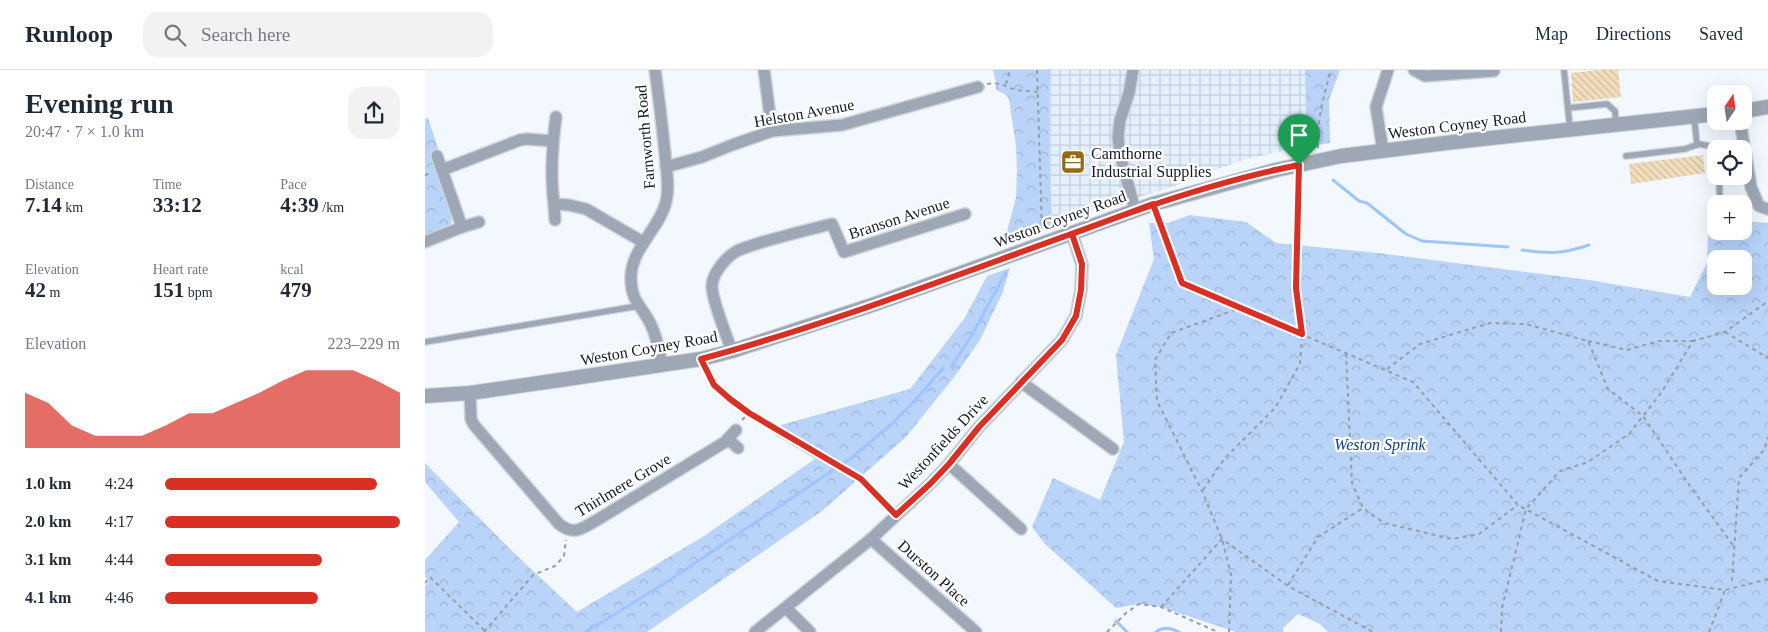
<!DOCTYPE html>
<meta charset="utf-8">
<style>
body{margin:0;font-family:"Times New Roman",serif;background:#f2f2f3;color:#1f2937;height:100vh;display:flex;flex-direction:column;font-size:19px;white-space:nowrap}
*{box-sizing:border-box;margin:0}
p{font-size:16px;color:#747a83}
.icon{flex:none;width:28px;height:28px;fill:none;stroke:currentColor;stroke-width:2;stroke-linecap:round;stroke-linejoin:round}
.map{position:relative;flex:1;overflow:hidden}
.details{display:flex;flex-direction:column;background:#fff;width:425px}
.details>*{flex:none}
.needle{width:32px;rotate:13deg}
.tools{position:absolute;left:1282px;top:15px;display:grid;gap:10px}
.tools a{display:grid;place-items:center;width:45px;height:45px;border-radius:10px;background:#fff;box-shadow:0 5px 20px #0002;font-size:25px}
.pin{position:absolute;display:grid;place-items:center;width:42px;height:42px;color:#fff;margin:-51px -21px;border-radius:50% 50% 50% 0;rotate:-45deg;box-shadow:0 0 5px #0007}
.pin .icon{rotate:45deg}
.round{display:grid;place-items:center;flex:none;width:52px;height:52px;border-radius:15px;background:#f2f2f3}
.headline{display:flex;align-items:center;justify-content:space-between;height:85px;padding:0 25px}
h1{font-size:28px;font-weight:600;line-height:38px}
.figures{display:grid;grid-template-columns:repeat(3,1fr);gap:8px;height:85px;padding:5px 25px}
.figures div{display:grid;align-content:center}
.figures b{font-size:21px;font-weight:600}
.figures small{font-size:14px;font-weight:400}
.figures p{font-size:14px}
.chart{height:140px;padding:10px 25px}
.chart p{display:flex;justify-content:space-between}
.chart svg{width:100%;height:90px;margin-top:5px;fill:#d93025;opacity:.7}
ul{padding:0 25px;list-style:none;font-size:16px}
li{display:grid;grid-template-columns:80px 60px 1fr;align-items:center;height:38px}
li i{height:12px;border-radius:6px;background:#d93025}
header{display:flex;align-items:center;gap:30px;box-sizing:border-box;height:70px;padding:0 25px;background:#fff;border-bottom:1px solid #e0e1e3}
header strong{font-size:24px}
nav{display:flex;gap:28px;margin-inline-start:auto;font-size:18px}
.search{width:350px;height:45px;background:#f2f2f3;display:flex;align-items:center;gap:12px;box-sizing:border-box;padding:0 18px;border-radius:15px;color:#747a83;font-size:19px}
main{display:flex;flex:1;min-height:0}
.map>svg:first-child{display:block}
.industrial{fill:url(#industrial-grid)}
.forest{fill:url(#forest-crowns);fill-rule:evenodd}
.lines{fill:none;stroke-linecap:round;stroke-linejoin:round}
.stream{stroke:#9ec5fe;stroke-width:3}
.building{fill:url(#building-back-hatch)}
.service-casing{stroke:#cfd5db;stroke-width:8}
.minor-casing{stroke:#cfd5db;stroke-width:14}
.tertiary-casing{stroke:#cfd5db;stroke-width:16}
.path{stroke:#989ea6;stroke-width:2;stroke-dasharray:4 4;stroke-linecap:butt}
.service{stroke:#9ea7b5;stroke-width:5.5}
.minor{stroke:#9ea7b5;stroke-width:11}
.tertiary{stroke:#9ea7b5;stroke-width:14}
.route-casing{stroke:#fff;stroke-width:10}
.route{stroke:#d93025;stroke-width:6}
.labels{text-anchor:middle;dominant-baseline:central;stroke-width:4.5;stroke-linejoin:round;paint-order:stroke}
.street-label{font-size:16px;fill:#141b26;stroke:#fff}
.poi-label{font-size:16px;fill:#141b26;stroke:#fff;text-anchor:start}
.park-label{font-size:16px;font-style:italic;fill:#0f4081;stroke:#fff}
</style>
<header>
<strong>Runloop</strong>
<div class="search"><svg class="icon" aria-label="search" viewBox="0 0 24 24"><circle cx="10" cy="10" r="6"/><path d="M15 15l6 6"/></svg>Search here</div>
<nav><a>Map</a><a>Directions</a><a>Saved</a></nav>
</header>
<main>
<section class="details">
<div class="headline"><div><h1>Evening run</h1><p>20:47 · 7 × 1.0 km</p></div><a class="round"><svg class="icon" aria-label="share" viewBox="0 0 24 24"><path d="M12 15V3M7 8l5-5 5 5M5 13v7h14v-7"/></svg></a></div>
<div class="figures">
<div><p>Distance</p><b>7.14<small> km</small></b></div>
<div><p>Time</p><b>33:12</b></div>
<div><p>Pace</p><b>4:39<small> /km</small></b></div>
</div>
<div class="figures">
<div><p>Elevation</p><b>42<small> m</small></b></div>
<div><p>Heart rate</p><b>151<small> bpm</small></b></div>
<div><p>kcal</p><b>479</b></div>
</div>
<div class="chart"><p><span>Elevation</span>223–229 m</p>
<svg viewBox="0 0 160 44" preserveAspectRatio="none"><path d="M0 44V17L10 22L20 33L30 38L40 38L50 38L60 33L70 27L80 27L90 22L100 17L110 11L120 6L130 6L140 6L150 11L160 17V44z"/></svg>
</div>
<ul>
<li><b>1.0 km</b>4:24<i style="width:90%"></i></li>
<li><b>2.0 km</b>4:17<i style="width:100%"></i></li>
<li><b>3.1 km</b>4:44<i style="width:67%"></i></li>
<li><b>4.1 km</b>4:46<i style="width:65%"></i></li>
</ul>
</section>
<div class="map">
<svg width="1343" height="562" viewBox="0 0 1343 562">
<defs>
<pattern id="industrial-grid" width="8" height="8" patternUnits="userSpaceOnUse" patternTransform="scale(1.25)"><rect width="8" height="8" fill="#e4effe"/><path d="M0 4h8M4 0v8" fill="none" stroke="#c3ccda"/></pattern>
<pattern id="forest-crowns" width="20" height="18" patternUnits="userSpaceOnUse" patternTransform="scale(1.25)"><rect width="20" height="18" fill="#b9d3f9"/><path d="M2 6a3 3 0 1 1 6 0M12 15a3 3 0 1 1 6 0" fill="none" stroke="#9eb5d5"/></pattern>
<pattern id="building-back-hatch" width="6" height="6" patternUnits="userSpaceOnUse" patternTransform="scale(1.25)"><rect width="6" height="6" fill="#f2debd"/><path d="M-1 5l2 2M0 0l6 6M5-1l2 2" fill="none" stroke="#cfbea2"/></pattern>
</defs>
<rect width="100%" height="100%" fill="#f3f8fe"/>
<path class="industrial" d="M 625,0 L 880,0 L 881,46 L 871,78 L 822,89 L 787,101 L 747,117 L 627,155 L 624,78 Z"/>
<g class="forest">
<path d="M 568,0 L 625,0 L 624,78 L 627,155 L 579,172 L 591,128 L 592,101 L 591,76 L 584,29 L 580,24 L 571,20 L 571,13 Z"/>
<path d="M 880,0 L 915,0 L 904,30 L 905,73 L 871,78 L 881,46 Z"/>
<path d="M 3,48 L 15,84 L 6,88 L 27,146 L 26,155 L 0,165 L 0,49 Z"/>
<path d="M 765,145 L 821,152 L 851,173 L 953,183 L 1164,210 L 1265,227 L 1282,193 L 1283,163 L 1291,149 L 1291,161 L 1319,161 L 1319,151 L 1343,153 L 1343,562 L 903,562 L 895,554 L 873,544 L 858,558 L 858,562 L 811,562 L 736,537 L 714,534 L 691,538 L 620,474 L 607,457 L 628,408 L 675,430 L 699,372 L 691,285 L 729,189 L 724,153 L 743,153 ZM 1291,189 L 1319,189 L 1319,216 L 1291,216 Z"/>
<path d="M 585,198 L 577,224 L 555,270 L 530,306 L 481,367 L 397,441 L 222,562 L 0,562 L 0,516 L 4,511 L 0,507 L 0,490 L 34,452 L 0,412 L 0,393 L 89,483 L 152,542 L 279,466 L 390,389 L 349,364 L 356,355 L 485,319 L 539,249 L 562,206 Z"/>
</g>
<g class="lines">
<g class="stream">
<path d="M 908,110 L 934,131 L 942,133 L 981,164 L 997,171 L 1083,177"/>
<path d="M 1097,180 C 1125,184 1137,184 1164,175"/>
<path d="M 526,297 L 547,265 L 581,202"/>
<path d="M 691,551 L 702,562"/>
<path d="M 161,562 L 248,508 L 426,388 L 468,353 L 492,328 L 518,298"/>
<path d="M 731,562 C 738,556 746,558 754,562"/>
</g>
</g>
<g class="building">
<path d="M 1175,0 L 1193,0 L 1196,27 L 1148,32 L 1146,3 Z"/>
<path d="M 1278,85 L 1280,103 L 1206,114 L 1204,94 Z"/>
</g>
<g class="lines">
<defs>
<g id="service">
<path d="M 1139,0 L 1145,59"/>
<path d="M 1143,38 L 1182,34 L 1190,41 L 1191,54"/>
<path d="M 1269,46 L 1272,75"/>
<path d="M 1201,86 L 1260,79 L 1274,74 L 1284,76 L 1291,83"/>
<path d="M 1294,106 L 1295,134"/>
<path d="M 0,272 L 213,236"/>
</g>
<g id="minor">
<path d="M 230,0 C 234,28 237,55 240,83 C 241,100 245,116 241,132 C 234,160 204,180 206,211 C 207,233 218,237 226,255 C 232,267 234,281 237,295"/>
<path d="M 339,0 L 347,61"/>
<path d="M 708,0 L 704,23 L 695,50 L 693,67 L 695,84 L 710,140"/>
<path d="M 989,0 L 1000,6 L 1069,1"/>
<path d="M 131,47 C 127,77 125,105 129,134 L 144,135 L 161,139 L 218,172"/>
<path d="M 1315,51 L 1326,117 L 1334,136 L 1343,139"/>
<path d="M 958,81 L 951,37 L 963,0"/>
<path d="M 12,86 L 17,100"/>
<path d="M 241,97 L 277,87 L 307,75 L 347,61 L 417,55 L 553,17"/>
<path d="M 129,134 L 130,150"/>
<path d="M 37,157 L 54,152"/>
<path d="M 0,172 L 37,157 L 17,100 L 95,70 L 102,69 L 127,71"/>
<path d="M 307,281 C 302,267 286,228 287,215 C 288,203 301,187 312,181 C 321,177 331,174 341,171 C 363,165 385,159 407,154 L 419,182 L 540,144"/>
<path d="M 596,312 L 688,379"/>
<path d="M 45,323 L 46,349 L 49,355 L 134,454 C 150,466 156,459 172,450 L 300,372 L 311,360"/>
<path d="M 303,369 L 313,378"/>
<path d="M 524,394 L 596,459"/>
<path d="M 446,469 L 551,562"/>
<path d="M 361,538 L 385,562"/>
<path d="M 330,562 L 446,469 L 506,413 L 524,394 L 554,357 L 637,270 L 651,246 L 656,220 L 657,195 L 647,163"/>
</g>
<g id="tertiary">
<path d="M 1319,41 L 1343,37"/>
<path d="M 0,326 L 45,323 L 135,310 L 276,289 L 307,281 L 450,234 L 728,134 L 851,100 L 916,86 L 1029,72 L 1291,44"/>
</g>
</defs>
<use href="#service" class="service-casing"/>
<use href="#minor" class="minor-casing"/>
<use href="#tertiary" class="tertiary-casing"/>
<g class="path">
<path d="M 612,0 L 617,161"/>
<path d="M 562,14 C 578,12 578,16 591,20 C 598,21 606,21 613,22"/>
<path d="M 581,14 L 585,0"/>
<path d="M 893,78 C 892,50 898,28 906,0"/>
<path d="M 0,105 L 7,103"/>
<path d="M 732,146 L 757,213 L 988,312 L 1093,435 L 1233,511 L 1300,520 L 1343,509"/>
<path d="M 1300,262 L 1343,288"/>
<path d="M 1163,271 L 1202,280 L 1234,271 L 1268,271"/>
<path d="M 921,283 L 927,413 L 938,438 L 959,453 L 1027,469 L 1054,464 L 1093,435"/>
<path d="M 962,299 L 995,274 L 1065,253 L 1101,254 L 1163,271 L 1183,319 L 1218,346 L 1265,416 L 1310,478"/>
<path d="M 281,301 L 289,315 L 305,329 L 324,343 L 436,409 L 464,438"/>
<path d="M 317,350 L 324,343"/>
<path d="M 778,420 L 800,388 L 850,338 L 875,294 L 877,264 L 871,218 L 873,107"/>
<path d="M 1307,511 L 1314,408 L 1339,380 L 1343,367"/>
<path d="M 0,513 L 5,507 L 60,561"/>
<path d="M 863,515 L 893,467 L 938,438"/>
<path d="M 736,537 L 797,469 L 863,516 L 948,562"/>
<path d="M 59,562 L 108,505 L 130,496 L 139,486 L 141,470"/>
<path d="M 682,562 L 701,543 L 714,534 L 736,537 L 793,562"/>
<path d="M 804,562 L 806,505 L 797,469 L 777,421 L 732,331 L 730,290 L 746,263 L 815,238"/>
<path d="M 1076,562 L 1077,538 L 1101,439 L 1135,401 L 1163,392 L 1204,364 L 1236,323 L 1268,271 L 1300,262 L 1343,231"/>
<path d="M 1284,562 L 1300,520"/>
</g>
<use href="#service" class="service"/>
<use href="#minor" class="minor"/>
<use href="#tertiary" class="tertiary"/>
</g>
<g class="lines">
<defs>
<path id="route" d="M 874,95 C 797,110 722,136 649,163 C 526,207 402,255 276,289 L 289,315 L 305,329 L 324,343 L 436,409 L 471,445 L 506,413 L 524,394 L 554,357 L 637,270 L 651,246 L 656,220 L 657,194 L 647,164 L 728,134 L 757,213 L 877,264 L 871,218 L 874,95"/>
</defs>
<use href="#route" class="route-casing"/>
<use href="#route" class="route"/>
</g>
<defs>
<symbol id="office-square" viewBox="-11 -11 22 22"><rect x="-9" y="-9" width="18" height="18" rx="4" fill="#936913" stroke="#fff"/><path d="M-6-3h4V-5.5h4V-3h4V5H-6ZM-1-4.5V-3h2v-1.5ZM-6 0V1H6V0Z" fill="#fff"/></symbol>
</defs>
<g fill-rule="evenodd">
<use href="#office-square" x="634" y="78" width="28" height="28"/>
</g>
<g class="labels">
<g class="street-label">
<text transform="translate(379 43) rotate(-10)">Helston Avenue</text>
<text transform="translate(1032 55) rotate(-7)">Weston Coyney Road</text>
<text transform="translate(220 67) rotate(-95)">Farnworth Road</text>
<text transform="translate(474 148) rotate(-18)">Branson Avenue</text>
<text transform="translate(635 149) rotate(-20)">Weston Coyney Road</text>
<text transform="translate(224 278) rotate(-10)">Weston Coyney Road</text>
<text transform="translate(518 372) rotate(-47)">Westonfields Drive</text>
<text transform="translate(198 415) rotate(-31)">Thirlmere Grove</text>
<text transform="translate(509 503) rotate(42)">Durston Place</text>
</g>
<g class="poi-label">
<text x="666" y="83">Camthorne<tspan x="666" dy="18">Industrial Supplies</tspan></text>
</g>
<g class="park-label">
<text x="955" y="374">Weston Sprink</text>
</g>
</g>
</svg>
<div class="tools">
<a><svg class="needle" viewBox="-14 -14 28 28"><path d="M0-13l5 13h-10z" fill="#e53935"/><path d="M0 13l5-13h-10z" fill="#747a83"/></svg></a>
<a><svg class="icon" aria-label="locate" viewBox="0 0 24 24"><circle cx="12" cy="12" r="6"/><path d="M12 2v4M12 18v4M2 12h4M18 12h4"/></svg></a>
<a>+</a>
<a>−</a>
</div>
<div class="pin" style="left:874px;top:95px;background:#1e9e55"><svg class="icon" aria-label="arrive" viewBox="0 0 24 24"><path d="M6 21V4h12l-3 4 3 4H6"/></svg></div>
</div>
</main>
